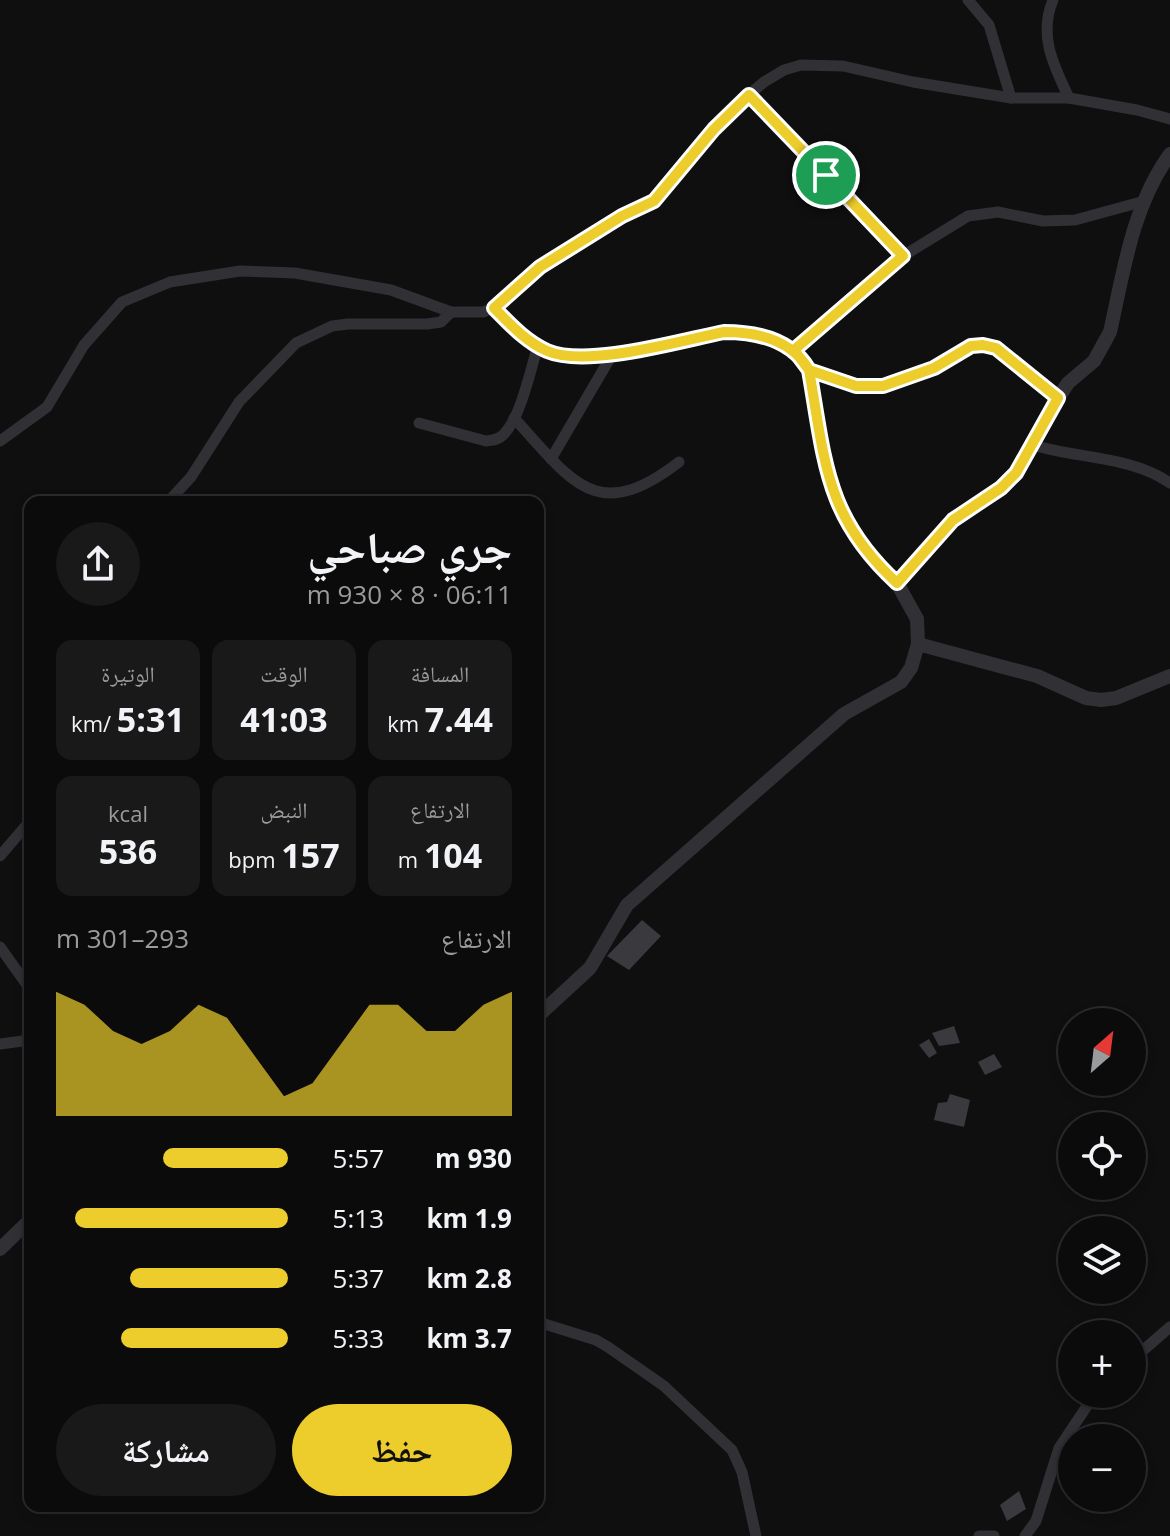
<!DOCTYPE html>
<html lang="ar">
<meta charset="utf-8">
<style>
body{margin:0;font-family:"Open Sans","Noto Naskh Arabic",sans-serif;background:#19191a;color:#f1f3f6;direction:rtl;height:100vh;display:flex;flex-direction:column;font-size:30px;white-space:nowrap}
*{box-sizing:border-box;margin:0}
p{font-size:26px;color:#9a9b9d}
.icon{flex:none;width:44px;height:44px;fill:none;stroke:currentColor;stroke-width:2;stroke-linecap:round;stroke-linejoin:round}
.map{position:relative;flex:1;overflow:hidden;direction:ltr}
.details{position:absolute;left:24px;top:496px;width:520px;height:1016px;display:flex;flex-direction:column;background:#0b0b0c;border-radius:16px;box-shadow:0 4px 12px #0003,0 0 0 2px #2b2b2d;direction:rtl}
.details>*{flex:none}
.needle{width:52px;rotate:28deg}
.controls{position:absolute;left:1058px;top:1008px;display:grid;gap:16px}
.controls a{display:grid;place-items:center;width:88px;height:88px;border-radius:50%;background:#0b0b0c;box-shadow:0 4px 12px #0003,0 0 0 2px #2b2b2d;font-size:40px}
.pin{position:absolute;display:grid;place-items:center;width:68px;height:68px;color:#fff;margin:-34px;border:4px solid #fff;border-radius:50%;box-shadow:0 2px 8px #0007}
.round{display:grid;place-items:center;flex:none;width:84px;height:84px;border-radius:42px;background:#19191a}
.summary{display:flex;align-items:center;justify-content:space-between;height:136px;padding:0 32px}
h1{font-size:44px;font-weight:700;line-height:60px}
.metrics{display:grid;grid-template-columns:repeat(3,1fr);gap:12px;height:136px;padding:8px 32px}
.metrics div{display:grid;align-content:center;border-radius:16px;background:#19191a;text-align:center}
.metrics b{font-size:34px;font-weight:700}
.metrics small{font-size:22px;font-weight:400}
.metrics p{font-size:22px}
.chart{height:224px;padding:16px 32px}
.chart p{display:flex;justify-content:space-between}
.chart svg{width:100%;height:144px;margin-top:8px;fill:#edcd2b;opacity:.7}
.button{display:flex;gap:16px;margin-top:auto;padding:16px 32px}
.button a{flex:1;height:92px;border-radius:48px;background:#edcd2b;color:#111;font-size:32px;font-weight:700;line-height:92px;text-align:center}
.button a+a{background:#19191a;color:#f1f3f6}
ul{padding:0 32px;list-style:none;font-size:26px}
li{display:grid;grid-template-columns:128px 96px 1fr;align-items:center;height:60px}
li i{height:20px;border-radius:10px;background:#edcd2b}
.map>svg:first-child{display:block}
.building{fill:#3a393d}
.lines{fill:none;stroke-linecap:round;stroke-linejoin:round}
.minor{stroke:#303035;stroke-width:11}
.tertiary{stroke:#303035;stroke-width:14}
.route-casing{stroke:#fff;stroke-width:16}
.route{stroke:#edcd2b;stroke-width:10}
</style>
<div class="map">
<svg width="1170" height="1536" viewBox="0 0 1170 1536">
<rect width="100%" height="100%" fill="#0f0f10"/>
<g class="building">
<path d="M 642,920 L 661,936 L 629,970 L 607,956 Z"/>
<path d="M 954,1026 L 960,1043 L 939,1046 L 932,1033 Z"/>
<path d="M 929,1039 L 937,1053 L 929,1058 L 919,1045 Z"/>
<path d="M 994,1054 L 1002,1067 L 985,1075 L 978,1062 Z"/>
<path d="M 950,1094 L 970,1100 L 964,1127 L 934,1120 L 938,1103 L 947,1102 Z"/>
<path d="M 1019,1491 L 1026,1509 L 1007,1521 L 1000,1505 Z"/>
</g>
<g class="lines">
<g class="minor">
<path d="M 968,0 L 989,25 L 1011,98"/>
<path d="M 1053,0 C 1038,36 1054,66 1069,98"/>
<path d="M 749,95 L 903,256"/>
<path d="M 494,308 C 510,323 526,342 547,351 C 587,368 679,341 724,332 C 757,332 792,340 809,370 C 824,459 827,519 897,583"/>
<path d="M 794,350 L 903,256 L 968,216 L 998,212 L 1043,221 L 1075,220 L 1141,202"/>
<path d="M 809,370 L 856,386 L 886,386 L 934,368 L 971,346 L 983,345 L 996,348 L 1058,398"/>
<path d="M 514,418 C 572,481 596,526 679,462"/>
<path d="M 419,423 L 486,441 C 493,440 498,440 503,435 C 521,418 530,370 538,346"/>
<path d="M 0,441 L 47,407 L 84,345 L 122,302 L 170,282 L 240,271 L 295,273 L 391,290 L 451,312 L 483,312 L 494,308 L 540,267 L 622,216 L 654,201 L 731,110 L 764,82 L 784,70 L 801,65 L 843,66 L 913,82 L 1011,98 L 1069,98 L 1137,110 L 1170,119"/>
<path d="M 1033,445 C 1079,459 1131,456 1170,483"/>
<path d="M 551,459 L 613,353"/>
<path d="M 168,502 L 191,477 L 239,402 L 296,343 L 332,326 L 348,324 L 427,324 L 441,322 L 451,312"/>
<path d="M 0,856 L 30,821"/>
<path d="M 0,947 L 30,989"/>
<path d="M 0,1044 L 30,1040"/>
<path d="M 538,1322 L 596,1340 L 608,1347 L 664,1386 L 732,1450 L 742,1472 L 756,1536"/>
<path d="M 1132,1360 L 1170,1327"/>
<path d="M 979,1536 L 994,1536"/>
<path d="M 1025,1536 L 1036,1521 L 1059,1448 L 1095,1394"/>
</g>
<g class="tertiary">
<path d="M 918,644 L 1037,676 L 1086,698 L 1101,700 L 1116,698 L 1170,676"/>
<path d="M 538,1016 L 590,968 L 627,905 L 844,714 L 901,682 L 911,668 L 918,644 L 917,619 L 897,583 L 953,520 L 1001,488 L 1016,473 L 1058,398 L 1068,383 L 1094,361 L 1110,332 C 1124,270 1132,207 1170,154"/>
<path d="M 0,1249 L 30,1220"/>
</g>
</g>
<g class="lines">
<defs>
<path id="route" d="M 826,175 L 749,95 L 714,129 L 654,201 L 622,216 L 540,267 L 494,308 C 510,324 526,342 547,351 C 587,368 679,341 724,332 C 757,332 792,340 809,370 C 825,461 825,517 897,583 L 953,520 L 1001,488 L 1016,473 L 1058,398 L 996,348 L 983,345 L 971,346 L 934,368 L 883,386 L 856,386 L 809,370 L 794,350 L 903,256 L 826,175"/>
</defs>
<use href="#route" class="route-casing"/>
<use href="#route" class="route"/>
</g>
</svg>
<div class="controls">
<a><svg class="needle" viewBox="-14 -14 28 28"><path d="M0-13l5 13h-10z" fill="#e53935"/><path d="M0 13l5-13h-10z" fill="#9a9b9d"/></svg></a>
<a><svg class="icon" aria-label="locate" viewBox="0 0 24 24"><circle cx="12" cy="12" r="6"/><path d="M12 2v4M12 18v4M2 12h4M18 12h4"/></svg></a>
<a><svg class="icon" aria-label="layers" viewBox="0 0 24 24"><path d="M12 4l9 5-9 5-9-5zM3 14l9 5 9-5"/></svg></a>
<a>+</a>
<a>−</a>
</div>
<div class="pin" style="left:826px;top:175px;background:#1e9e55"><svg class="icon" aria-label="arrive" viewBox="0 0 24 24"><path d="M6 21V4h12l-3 4 3 4H6"/></svg></div>
<section class="details">
<div class="summary"><div><h1>جري صباحي</h1><p>06:11 · 8 × 930 m</p></div><a class="round"><svg class="icon" aria-label="share" viewBox="0 0 24 24"><path d="M12 15V3M7 8l5-5 5 5M5 13v7h14v-7"/></svg></a></div>
<div class="metrics">
<div><p>المسافة</p><b>7.44<small> km</small></b></div>
<div><p>الوقت</p><b>41:03</b></div>
<div><p>الوتيرة</p><b>5:31<small> /km</small></b></div>
</div>
<div class="metrics">
<div><p>الارتفاع</p><b>104<small> m</small></b></div>
<div><p>النبض</p><b>157<small> bpm</small></b></div>
<div><p>kcal</p><b>536</b></div>
</div>
<div class="chart"><p><span>الارتفاع</span>293–301 m</p>
<svg viewBox="0 0 160 44" preserveAspectRatio="none"><path d="M0 44V6L10 10L20 18L30 22L40 18L50 10L60 14L70 26L80 38L90 34L100 22L110 10L120 10L130 18L140 18L150 10L160 6V44z"/></svg>
</div>
<ul>
<li><b>930 m</b>5:57<i style="width:54%"></i></li>
<li><b>1.9 km</b>5:13<i style="width:92%"></i></li>
<li><b>2.8 km</b>5:37<i style="width:68%"></i></li>
<li><b>3.7 km</b>5:33<i style="width:72%"></i></li>
</ul>
<div class="button"><a>حفظ</a><a>مشاركة</a></div>
</section>
</div>
